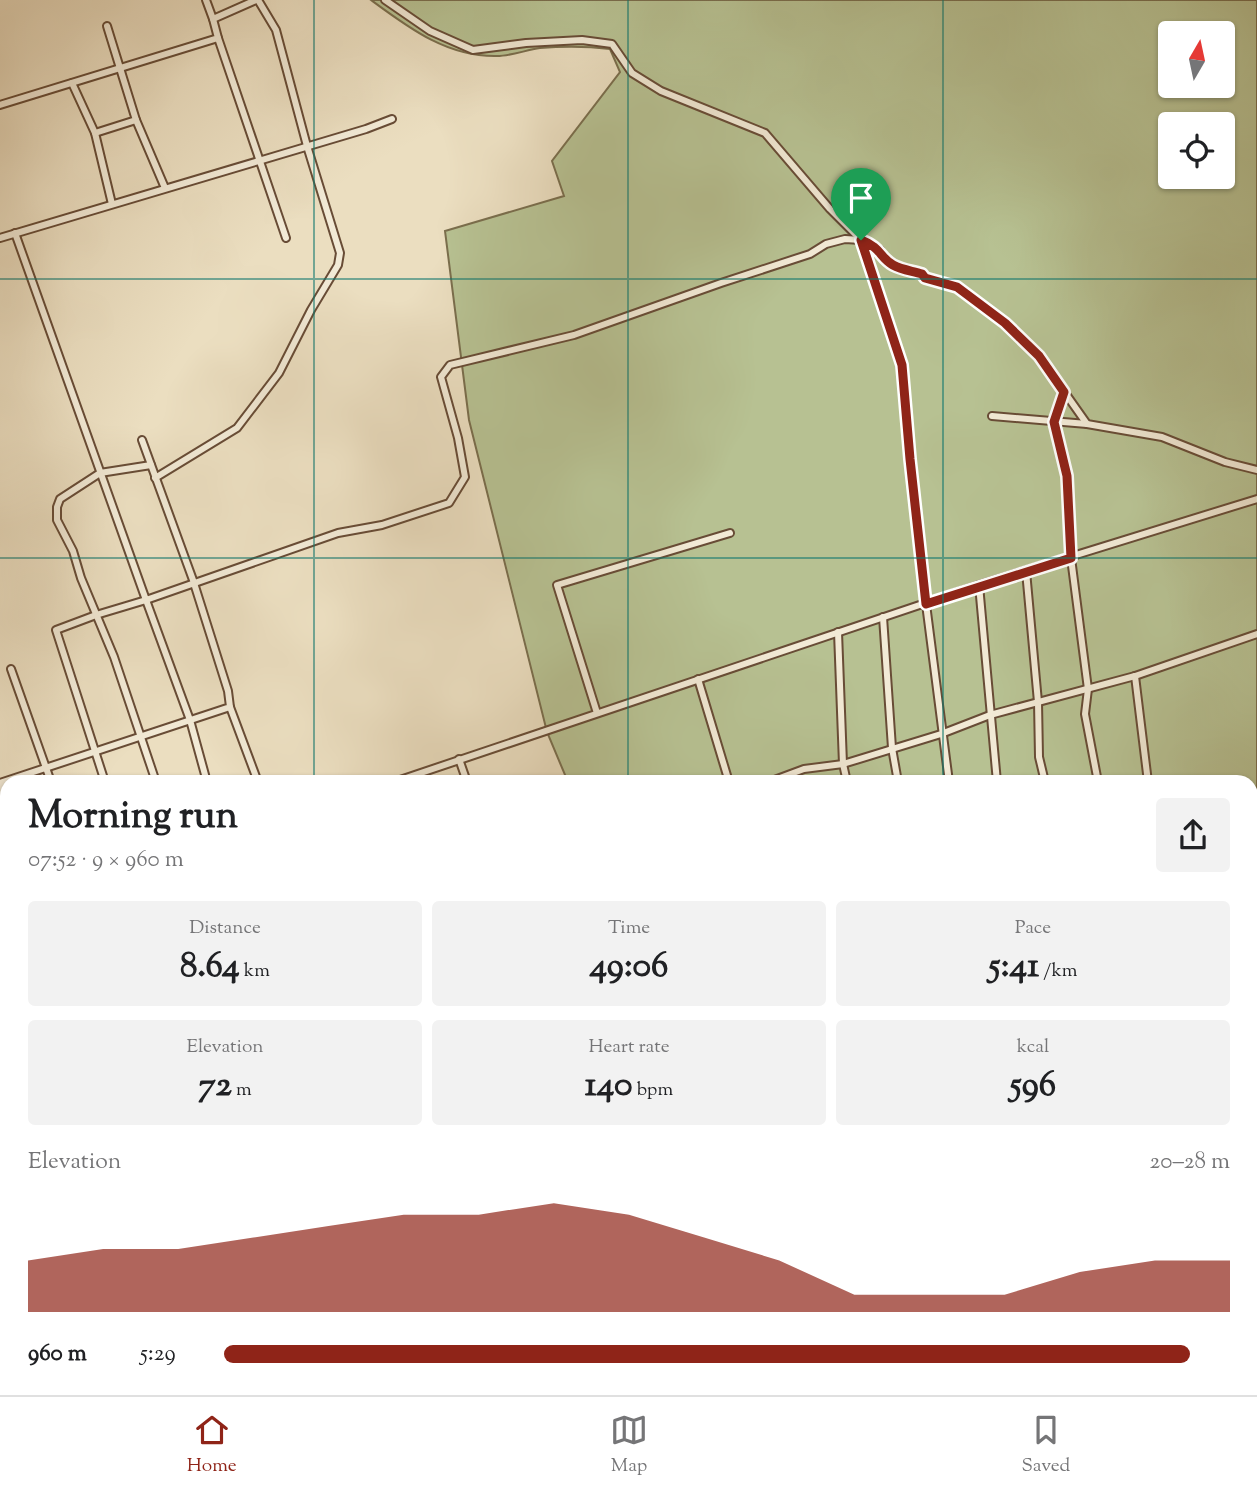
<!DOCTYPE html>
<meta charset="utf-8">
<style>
body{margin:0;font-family:"Sorts Mill Goudy",serif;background:#f2f2f2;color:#202124;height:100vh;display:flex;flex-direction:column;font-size:26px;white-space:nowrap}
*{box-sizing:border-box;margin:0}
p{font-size:23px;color:#757577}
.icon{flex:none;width:38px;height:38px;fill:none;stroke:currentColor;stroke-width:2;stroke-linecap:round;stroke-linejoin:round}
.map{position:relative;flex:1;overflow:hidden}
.drawer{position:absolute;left:0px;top:775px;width:1258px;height:621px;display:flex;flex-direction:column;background:#fff;border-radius:21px 21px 0 0;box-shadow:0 2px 5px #0004}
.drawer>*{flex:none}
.needle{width:46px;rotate:9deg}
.controls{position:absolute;left:1158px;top:21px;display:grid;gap:14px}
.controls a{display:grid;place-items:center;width:77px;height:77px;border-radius:7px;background:#fff;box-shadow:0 2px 5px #0004;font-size:35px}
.pin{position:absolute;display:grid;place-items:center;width:60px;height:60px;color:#fff;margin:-72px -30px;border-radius:50% 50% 50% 0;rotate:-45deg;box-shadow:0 0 7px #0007}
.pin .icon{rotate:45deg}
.round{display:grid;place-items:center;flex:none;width:74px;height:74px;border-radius:7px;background:#f2f2f2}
.headline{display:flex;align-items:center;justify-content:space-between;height:119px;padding:0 28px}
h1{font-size:38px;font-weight:800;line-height:52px}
.metrics{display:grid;grid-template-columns:repeat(3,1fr);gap:10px;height:119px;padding:7px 28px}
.metrics div{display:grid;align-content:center;border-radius:7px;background:#f2f2f2;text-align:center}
.metrics b{font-size:35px;font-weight:800}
.metrics small{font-size:19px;font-weight:400}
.metrics p{font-size:19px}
.chart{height:196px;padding:14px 28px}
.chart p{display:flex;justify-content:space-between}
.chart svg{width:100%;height:126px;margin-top:7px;fill:#8f2418;opacity:.7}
ul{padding:0 28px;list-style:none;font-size:23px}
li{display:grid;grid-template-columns:112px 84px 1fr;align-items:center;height:52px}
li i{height:18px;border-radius:9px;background:#8f2418}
.tabs{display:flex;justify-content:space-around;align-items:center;height:98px;border-top:2px solid #e0e0e0;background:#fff;font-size:19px;color:#757577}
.tabs a{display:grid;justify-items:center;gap:4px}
.tabs .on{color:#8f2418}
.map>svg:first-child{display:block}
.green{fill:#b7c192;stroke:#7a6e4d;stroke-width:2;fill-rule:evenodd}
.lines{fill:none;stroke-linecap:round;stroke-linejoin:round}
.street-casing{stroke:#684c36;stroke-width:10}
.street{stroke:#f2ead6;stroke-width:6}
.route-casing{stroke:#fff;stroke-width:14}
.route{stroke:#8f2418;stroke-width:9}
.grid{fill:none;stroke:#0f766e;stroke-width:2;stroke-opacity:0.55}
</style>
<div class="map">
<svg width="1257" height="1395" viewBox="0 0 1257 1395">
<rect width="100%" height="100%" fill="#ebdec0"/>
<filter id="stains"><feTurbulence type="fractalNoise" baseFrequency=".00286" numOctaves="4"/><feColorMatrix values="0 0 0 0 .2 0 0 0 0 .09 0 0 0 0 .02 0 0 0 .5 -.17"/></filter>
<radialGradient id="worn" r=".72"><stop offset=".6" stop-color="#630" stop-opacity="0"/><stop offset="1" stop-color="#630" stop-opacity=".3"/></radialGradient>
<path class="green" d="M 371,0 L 1257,0 L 1257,1395 L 1058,1395 L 1058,1390 L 1251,1390 L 1251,782 L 568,782 L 547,732 L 469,420 L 445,231 L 564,196 L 552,161 L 620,72 L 610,49 C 586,46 564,46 540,48 C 526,50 511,56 497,56 C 447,57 409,28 371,0 ZM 1171,33 L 1223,33 L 1223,86 L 1171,86 ZM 1171,124 L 1223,124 L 1223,177 L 1171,177 Z"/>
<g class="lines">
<defs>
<g id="street">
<path d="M 206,0 L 213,19"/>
<path d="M 385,0 L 430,31 L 473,50 L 526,43 L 582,40 L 612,44 L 632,73 L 661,91 L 765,133 L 830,209 L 861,240 L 880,250 L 885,259 L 895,266 L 922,274 L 925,278 L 957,287 L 1005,323 L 1039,356 L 1087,424 L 1162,437 L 1225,462 L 1257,470"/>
<path d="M 218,38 L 286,238"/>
<path d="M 72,83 L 95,133 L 136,120 L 107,26"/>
<path d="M 0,105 L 218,38 L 213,19 L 256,0"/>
<path d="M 136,120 L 165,188"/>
<path d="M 95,133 L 112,204"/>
<path d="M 15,233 L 146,600 L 338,533 L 382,525 L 449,503 L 465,477 L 458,438 L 441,377 L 450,365 L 574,335 L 721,283 L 810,254 L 826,244 L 845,239 L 861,240 L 902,365 L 910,459 L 926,604 L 949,782"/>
<path d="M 0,238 L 366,129 L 392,119"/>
<path d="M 1064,392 L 1053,422 L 1067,476 L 1071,558 L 1088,689 L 1085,714 L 1098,782"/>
<path d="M 992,416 L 1087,424"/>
<path d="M 151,465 L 100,473 L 60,499 L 57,507 L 57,520 L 73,551 L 81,578 L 114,657 L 156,782"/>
<path d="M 155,478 L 237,428 L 279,373 L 311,310 L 338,265 L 340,253 L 307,146 L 276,30 L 258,0"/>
<path d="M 1026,571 L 1038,702 L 1039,757 L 1045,782"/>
<path d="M 979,585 L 997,782"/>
<path d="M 883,617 L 892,748 L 898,782"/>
<path d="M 838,632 L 843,764 L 847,782"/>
<path d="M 11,669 L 51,782"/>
<path d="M 1135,676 L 1148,782"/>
<path d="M 698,679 L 729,782"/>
<path d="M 230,707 L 258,782"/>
<path d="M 597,713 L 557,585 L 730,533"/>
<path d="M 459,759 L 467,782"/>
<path d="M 105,782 L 56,630 L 96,615 L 146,600 L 190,720 L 207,782"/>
<path d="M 394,782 L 979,585 L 1257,499"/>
<path d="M 769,782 L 804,769 L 843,764 L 941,734 L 990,715 L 1135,676 L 1257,634"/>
<path d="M 0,783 L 230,707 L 228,691 L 193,580 L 142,440"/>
<path d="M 0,784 L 7,807"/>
<path d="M 1251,871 L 1257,871"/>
<path d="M 0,921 L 7,920"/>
<path d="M 0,961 L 7,983"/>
<path d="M 1251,997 L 1257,997"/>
<path d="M 0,1065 L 7,1063"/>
<path d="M 0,1117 L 7,1138"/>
<path d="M 1251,1126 L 1257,1125"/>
<path d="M 0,1196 L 7,1194"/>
<path d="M 1251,1259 L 1257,1259"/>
<path d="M 0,1267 L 7,1288"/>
<path d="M 0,1334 L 7,1332"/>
<path d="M 1251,1383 L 1257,1383"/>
<path d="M 91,1390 L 93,1395"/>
<path d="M 146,1390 L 148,1395"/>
<path d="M 196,1390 L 197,1395"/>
<path d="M 457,1390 L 459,1395"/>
<path d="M 586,1390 L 594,1395"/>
<path d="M 809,1390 L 810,1395"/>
<path d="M 228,1395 L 246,1390"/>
<path d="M 632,1395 L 651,1390"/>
<path d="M 1023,1395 L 1132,1390"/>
</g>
</defs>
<use href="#street" class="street-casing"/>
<use href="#street" class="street"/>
</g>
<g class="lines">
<defs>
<path id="route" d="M 861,240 C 882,248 879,257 893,265 C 902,270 913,271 922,274 L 925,278 L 957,287 L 1005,323 L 1039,356 L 1064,392 L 1054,422 L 1067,476 L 1071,558 L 926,604 L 910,459 L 902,365 Z"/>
</defs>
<use href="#route" class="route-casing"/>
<use href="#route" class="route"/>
</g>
<path class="grid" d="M 314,0 L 314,782M 628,0 L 628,782M 943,0 L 943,782M 0,279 L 1257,279M 0,558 L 1257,558M 0,837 L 7,837M 1251,837 L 1257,837M 0,1116 L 7,1116M 1251,1116 L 1257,1116M 314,1390 L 314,1395M 628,1390 L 628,1395M 943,1390 L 943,1395"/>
<rect width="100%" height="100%" filter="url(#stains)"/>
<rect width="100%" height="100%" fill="url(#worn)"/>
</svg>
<div class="controls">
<a><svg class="needle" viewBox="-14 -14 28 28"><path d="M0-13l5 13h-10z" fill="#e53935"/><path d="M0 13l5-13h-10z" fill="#757577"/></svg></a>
<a><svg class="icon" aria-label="locate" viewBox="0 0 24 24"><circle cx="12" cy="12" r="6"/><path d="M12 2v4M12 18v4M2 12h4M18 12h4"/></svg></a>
</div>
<div class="pin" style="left:861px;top:240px;background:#1e9e55"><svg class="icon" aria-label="arrive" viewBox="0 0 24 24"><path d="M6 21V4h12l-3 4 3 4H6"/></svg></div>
<section class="drawer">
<div class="headline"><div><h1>Morning run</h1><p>07:52 · 9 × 960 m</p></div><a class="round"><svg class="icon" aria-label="share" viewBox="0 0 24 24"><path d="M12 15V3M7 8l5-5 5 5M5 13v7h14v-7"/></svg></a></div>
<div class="metrics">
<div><p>Distance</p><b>8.64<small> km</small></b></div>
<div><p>Time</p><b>49:06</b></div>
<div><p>Pace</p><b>5:41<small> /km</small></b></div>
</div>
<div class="metrics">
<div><p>Elevation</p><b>72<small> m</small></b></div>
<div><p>Heart rate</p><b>140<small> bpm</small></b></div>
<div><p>kcal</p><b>596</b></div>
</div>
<div class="chart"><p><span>Elevation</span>20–28 m</p>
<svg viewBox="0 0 160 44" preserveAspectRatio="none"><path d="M0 44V26L10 22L20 22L30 18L40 14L50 10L60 10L70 6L80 10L90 18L100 26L110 38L120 38L130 38L140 30L150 26L160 26V44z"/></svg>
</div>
<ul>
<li><b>960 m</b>5:29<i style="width:96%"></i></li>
</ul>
</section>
</div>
<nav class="tabs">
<a class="on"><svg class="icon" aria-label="home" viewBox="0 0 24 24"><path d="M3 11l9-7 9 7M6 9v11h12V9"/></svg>Home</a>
<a><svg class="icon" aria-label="map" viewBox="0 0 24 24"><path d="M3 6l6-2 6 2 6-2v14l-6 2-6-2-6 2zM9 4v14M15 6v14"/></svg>Map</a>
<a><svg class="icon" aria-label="saved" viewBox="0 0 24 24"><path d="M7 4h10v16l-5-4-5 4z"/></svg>Saved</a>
</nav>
